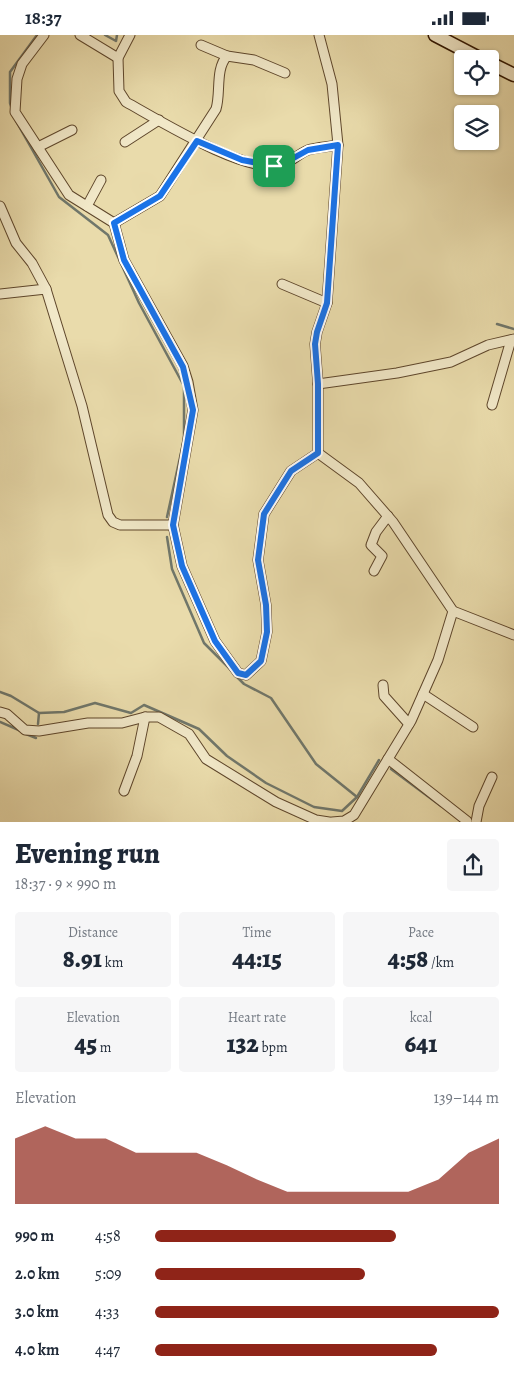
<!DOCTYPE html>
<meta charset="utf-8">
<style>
body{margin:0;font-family:Alegreya,serif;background:#f6f6f7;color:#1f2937;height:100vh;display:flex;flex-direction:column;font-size:19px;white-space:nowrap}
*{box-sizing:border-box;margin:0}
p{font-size:16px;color:#747a83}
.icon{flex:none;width:28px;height:28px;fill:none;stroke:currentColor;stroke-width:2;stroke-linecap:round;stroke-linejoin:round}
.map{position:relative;height:787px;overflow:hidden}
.sheet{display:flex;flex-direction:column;background:#fff;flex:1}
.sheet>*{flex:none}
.tools{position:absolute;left:454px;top:15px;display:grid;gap:10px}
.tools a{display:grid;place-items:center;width:45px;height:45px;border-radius:5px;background:#fff;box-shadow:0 1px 4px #0004;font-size:25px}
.pin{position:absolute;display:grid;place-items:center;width:42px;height:42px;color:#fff;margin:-21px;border-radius:10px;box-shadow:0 2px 8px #0006}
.round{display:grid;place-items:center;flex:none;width:52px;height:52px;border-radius:5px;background:#f6f6f7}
.overview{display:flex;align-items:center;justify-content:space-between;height:85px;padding:0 15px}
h1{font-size:28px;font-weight:800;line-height:38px}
.stats{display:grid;grid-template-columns:repeat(3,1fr);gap:8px;height:85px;padding:5px 15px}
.stats div{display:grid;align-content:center;border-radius:5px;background:#f6f6f7;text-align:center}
.stats b{font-size:25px;font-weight:800}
.stats small{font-size:14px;font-weight:400}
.stats p{font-size:14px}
.chart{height:140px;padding:10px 15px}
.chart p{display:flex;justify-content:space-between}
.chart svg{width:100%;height:90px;margin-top:5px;fill:#8f2418;opacity:.7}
ul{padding:0 15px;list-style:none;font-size:16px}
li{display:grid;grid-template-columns:80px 60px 1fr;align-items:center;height:38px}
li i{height:12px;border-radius:6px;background:#8f2418}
.status{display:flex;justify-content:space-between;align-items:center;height:35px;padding:0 25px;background:#fff;direction:ltr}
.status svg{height:14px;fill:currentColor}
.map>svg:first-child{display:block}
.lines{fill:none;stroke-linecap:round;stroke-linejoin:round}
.stream{stroke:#70776b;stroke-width:2.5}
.minor-casing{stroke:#5e462b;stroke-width:11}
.secondary-casing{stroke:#301500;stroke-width:15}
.minor{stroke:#f1e8c8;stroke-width:9}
.secondary{stroke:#f1e8c8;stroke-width:12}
.route-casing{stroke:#fff;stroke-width:10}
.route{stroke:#1a73e8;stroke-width:6}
</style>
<div class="status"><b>18:37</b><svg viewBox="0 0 49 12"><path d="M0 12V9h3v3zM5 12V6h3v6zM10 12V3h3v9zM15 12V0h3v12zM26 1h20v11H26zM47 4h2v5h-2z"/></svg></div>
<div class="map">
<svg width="514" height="787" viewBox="0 0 514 787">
<rect width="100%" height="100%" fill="#e9dbab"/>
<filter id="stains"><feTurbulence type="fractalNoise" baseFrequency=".004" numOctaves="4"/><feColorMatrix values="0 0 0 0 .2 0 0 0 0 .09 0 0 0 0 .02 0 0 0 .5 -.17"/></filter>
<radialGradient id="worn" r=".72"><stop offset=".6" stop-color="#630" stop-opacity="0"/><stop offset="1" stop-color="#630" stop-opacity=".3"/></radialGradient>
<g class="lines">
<g class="stream">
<path d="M 105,0 L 116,6 L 117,0"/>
<path d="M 12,74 L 10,68 L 10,37 L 37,0"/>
<path d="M 16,86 L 59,162 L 108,200 L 139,268 L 184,351 L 184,404 L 167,482"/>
<path d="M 497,289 L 514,294"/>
<path d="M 167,502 L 172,534 L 204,608 L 233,637"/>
<path d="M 236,641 L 244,649 L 271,663 L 316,729 L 357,762"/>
<path d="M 0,657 L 11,661 L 39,678 L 64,677 L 95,668 L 131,678 L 144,670 L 199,694 L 227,721 L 266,748 L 314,772 L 342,776 L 357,762 L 379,725"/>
<path d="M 0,687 L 21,696"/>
<path d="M 38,689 L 39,678"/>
<path d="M 26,699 L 36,703"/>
<path d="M 391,734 L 441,771"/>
</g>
<defs>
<g id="minor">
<path d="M 44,0 L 22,29 L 17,44 L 15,77 L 69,160 L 114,188 L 124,225 L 183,331 L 188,347 L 193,375 L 173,490 L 182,531 L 215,606 L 238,638 L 246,640 L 261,626 L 267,597 L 266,570 L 258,525 L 264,479 L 291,436 L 318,418"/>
<path d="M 80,0 L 118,23"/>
<path d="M 130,0 L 118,23 L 119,56 L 126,67 C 157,84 247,140 281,130 C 290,128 298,119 308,115 C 317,112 328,112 338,110"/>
<path d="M 319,0 L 332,49 L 338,110 L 327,268 L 317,297 L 315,309 L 318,349 L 318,418 L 359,448 L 393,487 L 453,576 L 514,600"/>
<path d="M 201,10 L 227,21"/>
<path d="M 125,107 L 159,85"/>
<path d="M 38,112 L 72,95"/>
<path d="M 0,171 L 16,208 L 32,228 L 46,254"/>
<path d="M 87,171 L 101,145"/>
<path d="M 114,188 L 160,161 L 216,74 C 221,58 215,34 227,21 L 254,25 L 285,38"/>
<path d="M 282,249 L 327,268"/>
<path d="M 0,259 L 46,254 L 82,371 L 108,480 L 113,487 L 120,490 L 173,490"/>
<path d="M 318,349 L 397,338 L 451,327 L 488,310 L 514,304"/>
<path d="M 492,370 L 511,305"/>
<path d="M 374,536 L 382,521 L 371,510 L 376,497 L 388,481"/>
<path d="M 383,650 L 384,661 L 409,689"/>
<path d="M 423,659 L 473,692"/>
<path d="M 0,677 L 7,679 L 25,695 L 39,696 L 88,688 L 122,688 L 145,682 L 159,682 L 189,699 L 206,724 L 276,767 L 316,785 L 329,787"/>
<path d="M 388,724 L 467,786"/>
<path d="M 124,756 L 137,721 L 145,682"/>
<path d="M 332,787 L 344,786 L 354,780 L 411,686 L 438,625 L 453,576"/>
<path d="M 476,787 L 479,771 L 492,742"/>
</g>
<g id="secondary">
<path d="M 435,0 L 481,24"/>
<path d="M 490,28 L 514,40"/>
</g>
</defs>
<use href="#minor" class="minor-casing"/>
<use href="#secondary" class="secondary-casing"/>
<use href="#minor" class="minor"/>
<use href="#secondary" class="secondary"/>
</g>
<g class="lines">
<defs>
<path id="route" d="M 197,106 L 242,125 L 274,131 L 281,130 L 308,115 L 338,110 L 327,268 L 317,297 L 315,309 L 318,349 L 318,418 L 291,436 L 264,479 L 258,525 L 266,570 L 267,597 L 261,626 L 246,640 L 238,638 L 215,606 L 182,531 L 173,490 L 193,375 L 183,332 L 124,225 L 114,188 L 160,161 Z"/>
</defs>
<use href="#route" class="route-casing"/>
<use href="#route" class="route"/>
</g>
<rect width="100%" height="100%" filter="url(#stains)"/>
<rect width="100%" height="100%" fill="url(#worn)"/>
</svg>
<div class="tools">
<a><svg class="icon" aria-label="locate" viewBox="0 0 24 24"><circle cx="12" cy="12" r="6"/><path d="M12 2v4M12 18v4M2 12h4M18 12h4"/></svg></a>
<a><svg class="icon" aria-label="layers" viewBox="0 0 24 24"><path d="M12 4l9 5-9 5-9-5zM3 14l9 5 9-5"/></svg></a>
</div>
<div class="pin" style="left:274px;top:131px;background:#1e9e55"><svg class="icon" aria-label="arrive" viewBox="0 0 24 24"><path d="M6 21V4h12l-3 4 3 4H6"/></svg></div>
</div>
<section class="sheet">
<div class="overview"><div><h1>Evening run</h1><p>18:37 · 9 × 990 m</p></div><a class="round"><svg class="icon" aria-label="share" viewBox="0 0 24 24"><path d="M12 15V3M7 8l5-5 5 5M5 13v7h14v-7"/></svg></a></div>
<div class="stats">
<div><p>Distance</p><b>8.91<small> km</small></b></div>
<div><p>Time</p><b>44:15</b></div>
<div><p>Pace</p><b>4:58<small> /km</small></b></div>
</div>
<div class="stats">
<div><p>Elevation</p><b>45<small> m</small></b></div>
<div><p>Heart rate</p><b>132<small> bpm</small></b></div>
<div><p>kcal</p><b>641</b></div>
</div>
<div class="chart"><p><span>Elevation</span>139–144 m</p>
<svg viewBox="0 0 160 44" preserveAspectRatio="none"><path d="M0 44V12L10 6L20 12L30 12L40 19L50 19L60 19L70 25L80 32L90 38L100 38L110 38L120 38L130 38L140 32L150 19L160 12V44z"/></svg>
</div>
<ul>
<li><b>990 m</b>4:58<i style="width:70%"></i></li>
<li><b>2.0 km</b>5:09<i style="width:61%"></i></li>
<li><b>3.0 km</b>4:33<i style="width:100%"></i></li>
<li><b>4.0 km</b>4:47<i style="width:82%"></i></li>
</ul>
</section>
